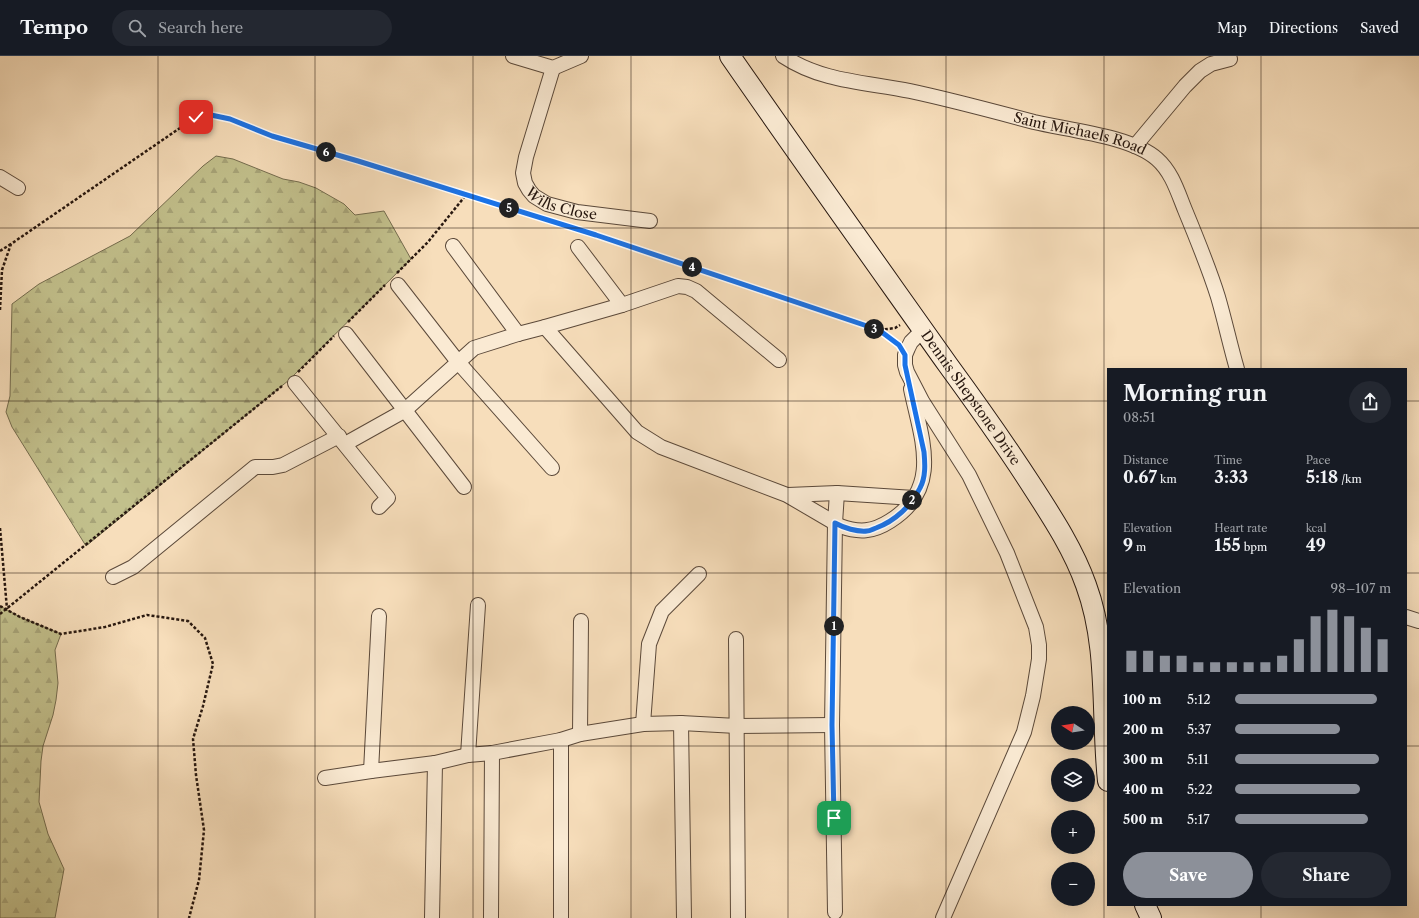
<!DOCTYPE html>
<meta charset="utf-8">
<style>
body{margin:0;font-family:"Libre Caslon Text",serif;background:#242831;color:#f1f3f6;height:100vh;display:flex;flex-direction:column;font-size:15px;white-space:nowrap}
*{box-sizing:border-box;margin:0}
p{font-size:13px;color:#9ea1a6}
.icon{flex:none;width:22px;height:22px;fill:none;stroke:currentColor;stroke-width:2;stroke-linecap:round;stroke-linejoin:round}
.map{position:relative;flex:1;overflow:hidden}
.details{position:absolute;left:1107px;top:312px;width:300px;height:538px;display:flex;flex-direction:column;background:#171b24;border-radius:0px;box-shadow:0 4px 16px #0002}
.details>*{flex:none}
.needle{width:26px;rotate:282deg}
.controls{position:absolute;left:1051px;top:650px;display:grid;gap:8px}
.controls a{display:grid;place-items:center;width:44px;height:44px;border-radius:50%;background:#171b24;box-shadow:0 4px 16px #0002;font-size:20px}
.pin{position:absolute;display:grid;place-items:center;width:34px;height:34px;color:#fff;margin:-17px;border-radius:8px;box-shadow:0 2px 6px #0006}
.km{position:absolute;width:20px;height:20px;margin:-10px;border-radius:50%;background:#222;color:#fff;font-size:11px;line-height:20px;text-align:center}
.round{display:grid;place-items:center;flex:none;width:42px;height:42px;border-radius:21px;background:#242831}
.head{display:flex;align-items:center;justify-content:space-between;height:68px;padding:0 16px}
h1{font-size:22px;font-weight:800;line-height:30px}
.metrics{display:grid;grid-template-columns:repeat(3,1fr);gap:6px;height:68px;padding:4px 16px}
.metrics div{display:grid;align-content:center}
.metrics b{font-size:17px;font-weight:800}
.metrics small{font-size:11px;font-weight:400}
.metrics p{font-size:11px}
.chart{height:112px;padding:8px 16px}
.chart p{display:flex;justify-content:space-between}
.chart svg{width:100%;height:72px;margin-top:4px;stroke:#8c9099;stroke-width:6}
.cta{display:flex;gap:8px;margin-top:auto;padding:8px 16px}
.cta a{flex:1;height:46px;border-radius:24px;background:#8c9099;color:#fff;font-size:16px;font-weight:800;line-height:46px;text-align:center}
.cta a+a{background:#242831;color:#f1f3f6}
ul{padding:0 16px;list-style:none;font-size:13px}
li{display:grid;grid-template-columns:64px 48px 1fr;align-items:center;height:30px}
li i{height:10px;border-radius:5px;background:#8c9099}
header{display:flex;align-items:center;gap:24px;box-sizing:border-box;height:56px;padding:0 20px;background:#171b24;border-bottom:1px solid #363941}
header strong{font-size:19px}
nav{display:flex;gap:22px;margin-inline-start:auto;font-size:14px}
.search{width:280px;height:36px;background:#242831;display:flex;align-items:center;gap:10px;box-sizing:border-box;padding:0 14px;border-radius:22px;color:#9ea1a6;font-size:15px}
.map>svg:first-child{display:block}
.forest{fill:url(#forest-firs);stroke:#746c4e}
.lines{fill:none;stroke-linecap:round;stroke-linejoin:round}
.street-casing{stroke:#5b493a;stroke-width:16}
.secondary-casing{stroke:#27170f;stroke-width:22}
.path{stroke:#27170f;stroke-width:2.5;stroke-dasharray:3 2;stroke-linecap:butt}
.street{stroke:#faead3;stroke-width:14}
.secondary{stroke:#faead3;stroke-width:20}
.route-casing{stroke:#fff;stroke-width:8}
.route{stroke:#1a73e8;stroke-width:5}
.grid{fill:none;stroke:#27170f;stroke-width:1;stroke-opacity:0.55}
.labels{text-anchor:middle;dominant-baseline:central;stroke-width:3;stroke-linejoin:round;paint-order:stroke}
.street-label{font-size:14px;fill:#27170f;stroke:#faead3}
</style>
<header>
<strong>Tempo</strong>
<div class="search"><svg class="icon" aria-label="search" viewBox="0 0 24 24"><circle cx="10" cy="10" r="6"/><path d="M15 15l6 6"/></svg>Search here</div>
<nav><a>Map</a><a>Directions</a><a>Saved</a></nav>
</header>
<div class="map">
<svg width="1419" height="862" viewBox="0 0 1419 862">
<defs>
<pattern id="forest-firs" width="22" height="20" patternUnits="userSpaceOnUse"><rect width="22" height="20" fill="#c2c08c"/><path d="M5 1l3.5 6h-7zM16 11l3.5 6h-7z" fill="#a7a478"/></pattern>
</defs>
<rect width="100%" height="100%" fill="#f7debb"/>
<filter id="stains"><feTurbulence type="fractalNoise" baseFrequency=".005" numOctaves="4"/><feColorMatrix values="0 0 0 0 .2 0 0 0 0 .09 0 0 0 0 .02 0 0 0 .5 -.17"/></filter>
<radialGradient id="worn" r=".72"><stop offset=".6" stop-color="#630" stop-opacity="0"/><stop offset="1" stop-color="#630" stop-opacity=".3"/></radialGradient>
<g class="forest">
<path d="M 216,100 L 233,103 L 283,123 L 299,126 L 316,132 L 344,148 L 355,159 L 384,155 L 411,203 L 289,324 L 86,490 L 12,371 L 6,356 L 10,340 L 12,248 L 39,228 L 130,180 L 203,110 Z"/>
<path d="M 0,550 L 20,561 L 61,578 L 55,594 L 58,627 L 56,644 L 53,659 L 43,690 L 41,705 L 39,746 L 48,778 L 64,813 L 55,862 L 0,862 Z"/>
</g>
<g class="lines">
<defs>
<g id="street">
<path d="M 513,0 L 553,12 L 581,0"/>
<path id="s1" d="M 783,0 C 822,26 866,26 910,35 C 952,44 993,55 1034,66 C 1068,74 1131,80 1157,103 C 1172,116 1178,137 1185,154 C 1197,183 1209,212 1218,241 C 1225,265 1230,289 1237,313"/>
<path id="s2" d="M 553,12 L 526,101 L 523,117 L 525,127 L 529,134 L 534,140 L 547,148 L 577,156 L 650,165"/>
<path d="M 1135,90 L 1185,30 L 1200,15 L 1211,8 L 1230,3"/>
<path d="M 0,121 L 18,132"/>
<path d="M 453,190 L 518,278"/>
<path d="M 578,191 L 622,249"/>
<path d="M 398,229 L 458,306 L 552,412"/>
<path d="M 545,271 L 637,376 L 661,391 L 787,439 L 840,470 C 859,477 873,476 890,465 C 943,432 921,382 911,333"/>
<path d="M 923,274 L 911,286 L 908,292 L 905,299 L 905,309 L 907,316 L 922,345 L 969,419 L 1007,497 L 1036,571 L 1039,589 L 1039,603 L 1033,640 L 1024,676 L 943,862"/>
<path d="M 346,278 L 464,431"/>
<path d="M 295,327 L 388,442 L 379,451"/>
<path d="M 345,388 L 404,355 L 474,292 L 518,278 L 545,271 L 622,249 L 678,230 L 687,231 L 696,235 L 779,304"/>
<path d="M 788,439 L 837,437 L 914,442"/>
<path d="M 113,521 L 133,511 L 255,411 L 273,411 L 283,409 L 339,380"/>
<path d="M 1406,561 L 1419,565"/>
<path d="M 736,583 L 738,862"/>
<path d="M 681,667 L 684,862"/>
<path d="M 643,668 L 649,588 L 662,555 L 699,518"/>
<path d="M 580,678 L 581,565"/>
<path d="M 561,684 L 561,862"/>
<path d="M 468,699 L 478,549"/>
<path d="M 371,715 L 379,560"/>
<path d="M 325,722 L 371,715 L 435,707 L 468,699 L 492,697 L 561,684 L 580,678 L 643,668 L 681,667 L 737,670 L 832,669"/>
<path d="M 835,856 L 832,669 L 835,467 L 837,437"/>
<path d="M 432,862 L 435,707"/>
<path d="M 491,862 L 492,697"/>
</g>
<g id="secondary">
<path id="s3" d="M 730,0 C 802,104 875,206 948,309 C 978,350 1007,391 1034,433 C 1054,464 1074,495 1086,529 C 1109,591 1101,660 1108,725"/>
<path d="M 1145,849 L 1151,862"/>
</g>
</defs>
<use href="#street" class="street-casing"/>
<use href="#secondary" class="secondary-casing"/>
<g class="path">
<path d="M 0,195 L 11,188"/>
<path d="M 397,217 L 428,186 L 466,139"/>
<path d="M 0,254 L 2,214 L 11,188 L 196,61 L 211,59 L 230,63 L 272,80 L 358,105 L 596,179 L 879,274 L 895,272 L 900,269"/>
<path d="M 348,266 L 385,229"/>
<path d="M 880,275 L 897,287"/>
<path d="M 298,316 L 334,280"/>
<path d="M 0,472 L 7,553"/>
<path d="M 0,550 L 20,561 L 61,578 L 105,571 L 147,559 L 188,565 L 205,582 L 213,608 L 203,650 L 193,683 L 196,719 L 204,774 L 199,824 L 189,862"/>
<path d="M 0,558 L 282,330"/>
</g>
<use href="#street" class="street"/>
<use href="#secondary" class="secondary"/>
</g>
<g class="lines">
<defs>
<path id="route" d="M 196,61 L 211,59 L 230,63 L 272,80 L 358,105 L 596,179 L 879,274 L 899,289 L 905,299 L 905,309 L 924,396 C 925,407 926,421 920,432 C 911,450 895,465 876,472 C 873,473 870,475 867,475 C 857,476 844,472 835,467 L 832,669 L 834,762"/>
</defs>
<use href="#route" class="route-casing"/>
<use href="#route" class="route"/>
</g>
<path class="grid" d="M 158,0 L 158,862M 315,0 L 315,862M 473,0 L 473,862M 631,0 L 631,862M 788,0 L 788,862M 946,0 L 946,862M 1104,0 L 1104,862M 1261,0 L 1261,313M 0,172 L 1419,172M 0,345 L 1108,345M 1406,345 L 1419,345M 0,517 L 1108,517M 1406,517 L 1419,517M 0,690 L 1108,690M 1406,690 L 1419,690M 1261,849 L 1261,862"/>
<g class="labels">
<g class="street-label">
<text stroke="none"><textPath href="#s1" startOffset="308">Saint Michaels Road</textPath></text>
<text stroke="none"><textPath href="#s2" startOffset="164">Wills Close</textPath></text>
<text stroke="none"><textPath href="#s3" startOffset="418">Dennis Shepstone Drive</textPath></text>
</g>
</g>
<rect width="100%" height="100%" filter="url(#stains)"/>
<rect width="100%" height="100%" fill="url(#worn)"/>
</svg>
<div class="controls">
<a><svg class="needle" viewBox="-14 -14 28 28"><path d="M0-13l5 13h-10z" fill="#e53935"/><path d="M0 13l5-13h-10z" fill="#9ea1a6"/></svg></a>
<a><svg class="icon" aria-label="layers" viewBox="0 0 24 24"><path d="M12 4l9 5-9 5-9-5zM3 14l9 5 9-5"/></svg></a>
<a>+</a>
<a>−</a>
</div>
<div class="pin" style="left:834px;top:762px;background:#1e9e55"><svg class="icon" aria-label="arrive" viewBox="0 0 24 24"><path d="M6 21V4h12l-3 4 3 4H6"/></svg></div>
<div class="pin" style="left:196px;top:61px;background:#d93025"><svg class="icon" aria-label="check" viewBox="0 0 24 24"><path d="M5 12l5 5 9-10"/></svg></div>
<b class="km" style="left:834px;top:570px">1</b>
<b class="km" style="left:912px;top:444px">2</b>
<b class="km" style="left:874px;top:273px">3</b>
<b class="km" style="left:692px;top:211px">4</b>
<b class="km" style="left:509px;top:152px">5</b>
<b class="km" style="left:326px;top:96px">6</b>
<section class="details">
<div class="head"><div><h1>Morning run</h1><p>08:51</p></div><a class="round"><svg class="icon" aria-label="share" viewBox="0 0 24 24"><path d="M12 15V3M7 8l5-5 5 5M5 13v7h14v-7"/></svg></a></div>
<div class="metrics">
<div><p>Distance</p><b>0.67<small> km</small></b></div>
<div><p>Time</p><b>3:33</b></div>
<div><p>Pace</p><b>5:18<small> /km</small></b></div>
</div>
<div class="metrics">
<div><p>Elevation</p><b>9<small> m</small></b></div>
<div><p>Heart rate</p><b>155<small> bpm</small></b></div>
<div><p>kcal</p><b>49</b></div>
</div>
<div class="chart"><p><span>Elevation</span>98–107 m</p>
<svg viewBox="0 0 160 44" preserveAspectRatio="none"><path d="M5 44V31M15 44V31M25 44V34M35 44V34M45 44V38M55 44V38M65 44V38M75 44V38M85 44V38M95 44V34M105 44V24M115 44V10M125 44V6M135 44V10M145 44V17M155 44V24"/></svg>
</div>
<ul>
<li><b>100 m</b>5:12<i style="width:91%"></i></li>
<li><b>200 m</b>5:37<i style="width:67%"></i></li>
<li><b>300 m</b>5:11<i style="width:92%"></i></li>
<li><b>400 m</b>5:22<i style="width:80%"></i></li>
<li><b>500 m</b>5:17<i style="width:85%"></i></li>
</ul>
<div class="cta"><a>Save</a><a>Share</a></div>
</section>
</div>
